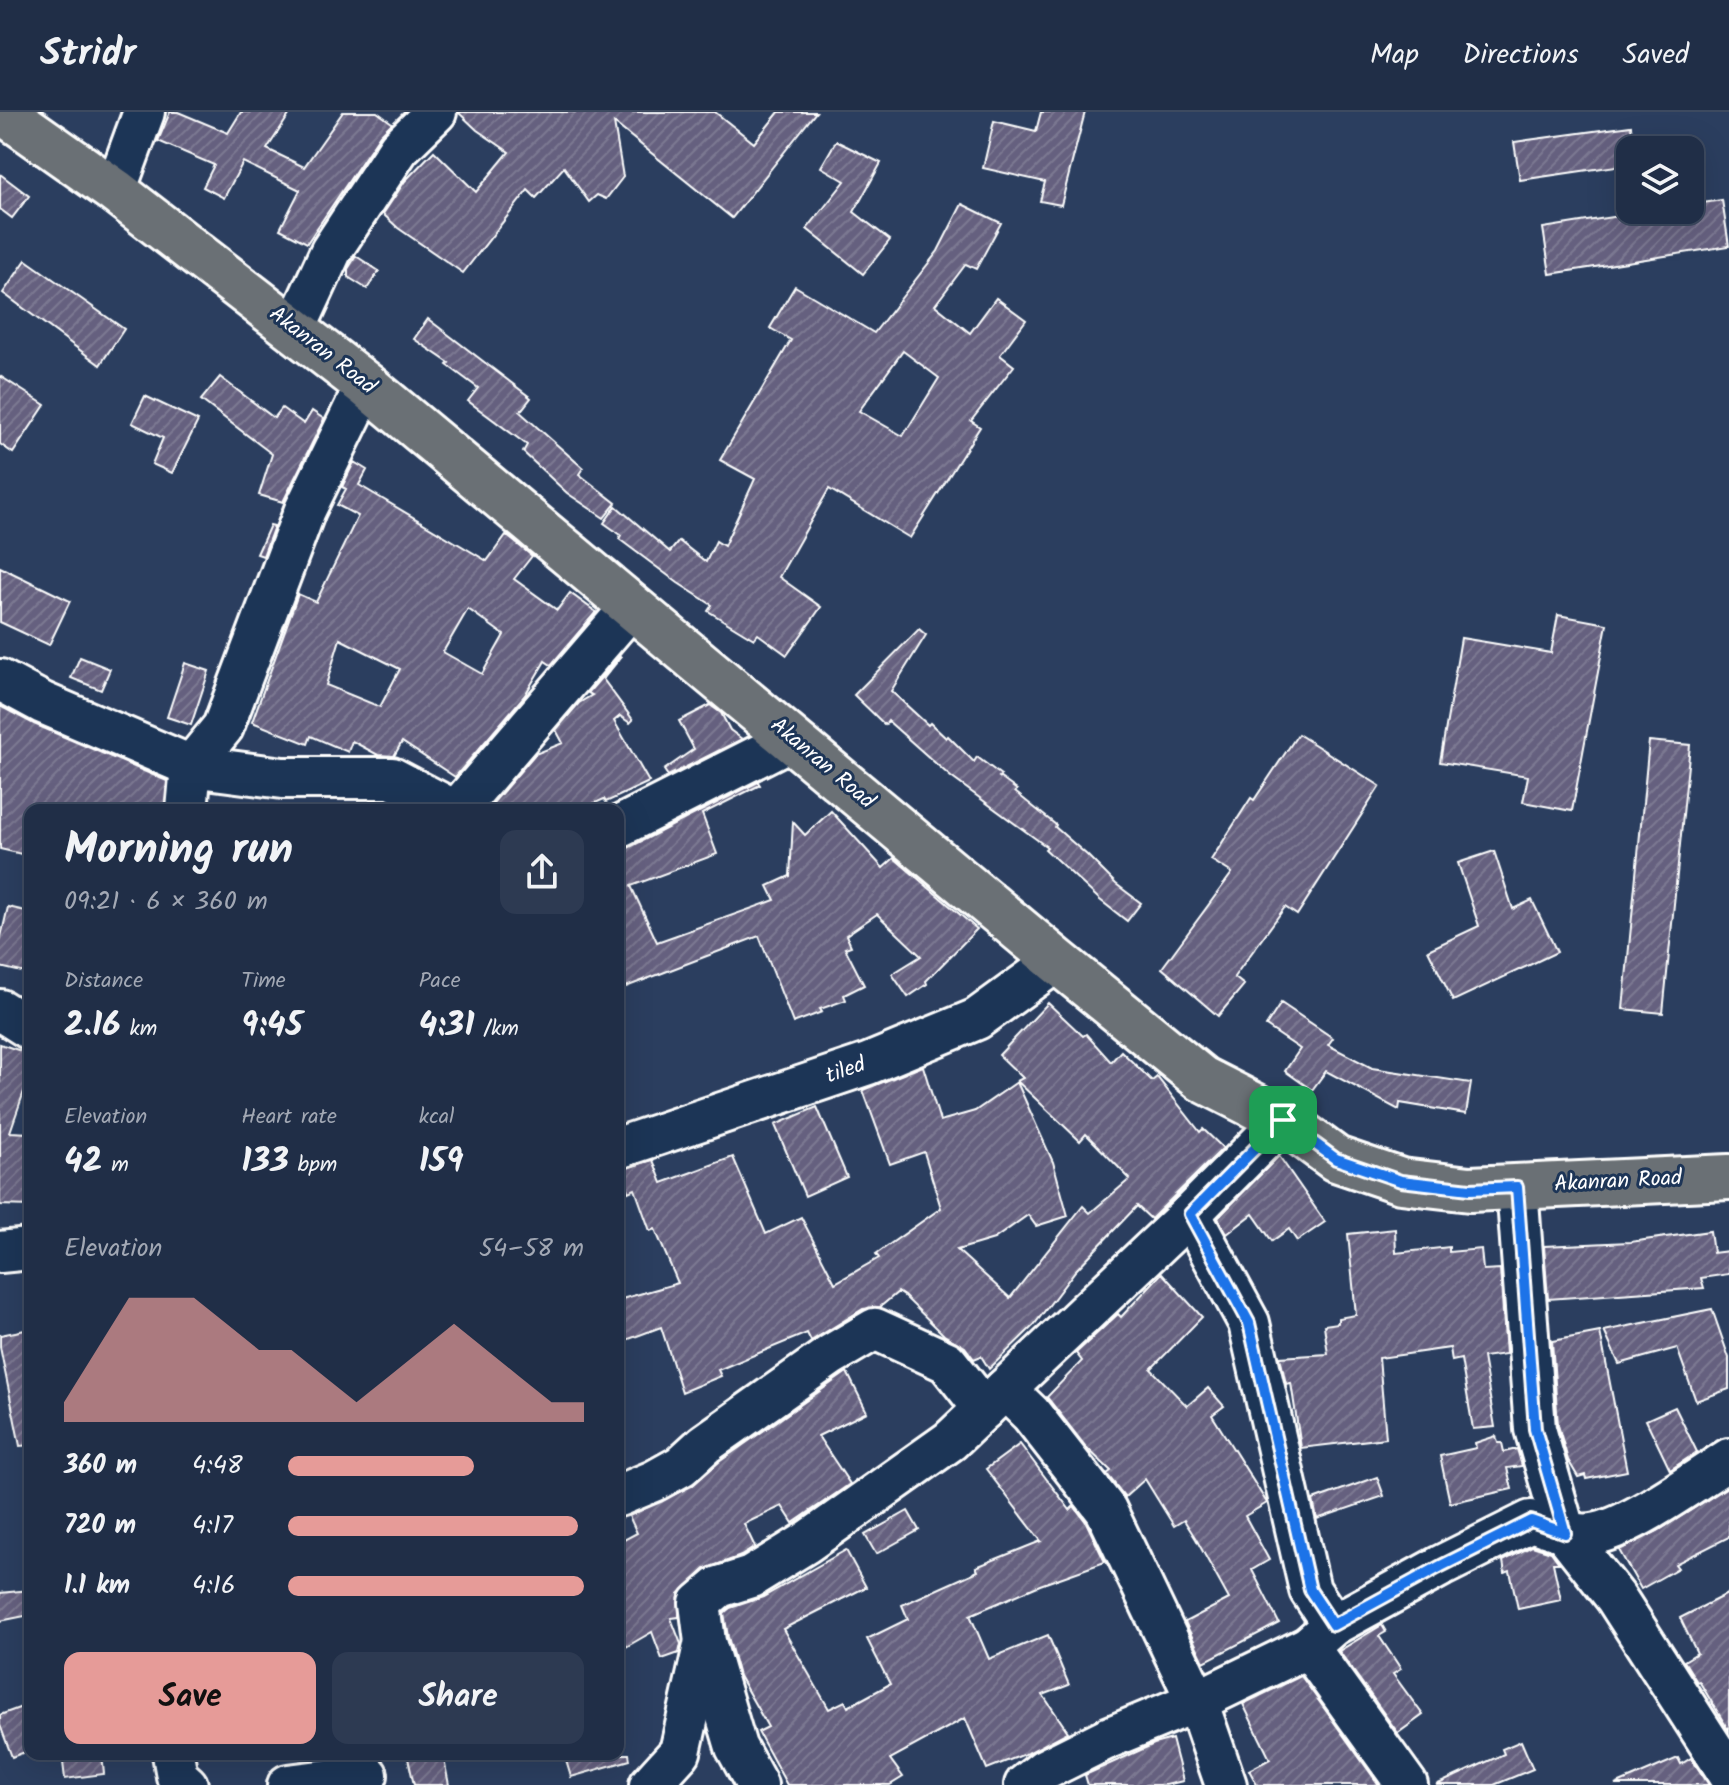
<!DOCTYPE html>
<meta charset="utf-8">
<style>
body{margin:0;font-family:Kalam,sans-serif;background:#2d3a52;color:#f1f3f6;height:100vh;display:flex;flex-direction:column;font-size:30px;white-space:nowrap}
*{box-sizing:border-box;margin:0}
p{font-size:26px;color:#a2a8b4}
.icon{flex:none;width:44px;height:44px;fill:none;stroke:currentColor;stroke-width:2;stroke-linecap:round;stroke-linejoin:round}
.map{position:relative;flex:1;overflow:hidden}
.panel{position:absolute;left:24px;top:692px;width:600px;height:956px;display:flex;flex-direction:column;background:#202e47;border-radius:16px;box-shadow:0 8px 32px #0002,0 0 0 2px #3d4a60}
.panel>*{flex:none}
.buttons{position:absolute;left:1616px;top:24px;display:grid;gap:16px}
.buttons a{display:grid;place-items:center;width:88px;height:88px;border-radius:16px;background:#202e47;box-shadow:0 8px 32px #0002,0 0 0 2px #3d4a60;font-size:40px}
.pin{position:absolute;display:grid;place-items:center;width:68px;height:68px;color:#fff;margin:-34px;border-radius:16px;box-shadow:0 4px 12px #0006}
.round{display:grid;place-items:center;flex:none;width:84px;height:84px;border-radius:16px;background:#2d3a52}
.headline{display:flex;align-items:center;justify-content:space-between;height:136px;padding:0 40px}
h1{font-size:44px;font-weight:700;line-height:60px}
.figures{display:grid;grid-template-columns:repeat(3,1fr);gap:12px;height:136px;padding:8px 40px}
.figures div{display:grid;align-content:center}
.figures b{font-size:34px;font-weight:700}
.figures small{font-size:22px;font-weight:400}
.figures p{font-size:22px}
.chart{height:224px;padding:16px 40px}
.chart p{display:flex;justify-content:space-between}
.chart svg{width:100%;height:144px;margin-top:8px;fill:#e69b98;opacity:.7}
.primary-button{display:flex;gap:16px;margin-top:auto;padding:16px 40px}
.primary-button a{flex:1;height:92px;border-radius:16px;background:#e69b98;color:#111;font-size:32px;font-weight:700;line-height:92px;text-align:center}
.primary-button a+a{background:#2d3a52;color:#f1f3f6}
ul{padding:0 40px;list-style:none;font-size:26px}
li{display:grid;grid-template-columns:128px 96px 1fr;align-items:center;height:60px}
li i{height:20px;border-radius:10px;background:#e69b98}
header{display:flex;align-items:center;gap:48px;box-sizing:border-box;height:112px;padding:0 40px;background:#202e47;border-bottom:2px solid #3d4a60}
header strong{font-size:38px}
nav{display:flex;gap:44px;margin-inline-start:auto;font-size:28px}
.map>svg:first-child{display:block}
.building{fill:url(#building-hatch);stroke:#fff;stroke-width:2;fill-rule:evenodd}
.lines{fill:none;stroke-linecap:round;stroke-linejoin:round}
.minor-casing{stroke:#fff;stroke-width:46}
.major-casing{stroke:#fff;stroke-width:50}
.minor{stroke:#1d3557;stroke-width:40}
.major{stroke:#6b7074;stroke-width:44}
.route-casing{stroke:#fff;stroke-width:16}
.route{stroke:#1a73e8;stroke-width:10}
.labels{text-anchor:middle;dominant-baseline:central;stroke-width:6;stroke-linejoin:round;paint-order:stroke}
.street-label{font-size:22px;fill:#fff;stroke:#1d3557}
</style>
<header>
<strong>Stridr</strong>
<nav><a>Map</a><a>Directions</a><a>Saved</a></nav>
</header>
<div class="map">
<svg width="1729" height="1673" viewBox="0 0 1729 1673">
<defs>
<pattern id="building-hatch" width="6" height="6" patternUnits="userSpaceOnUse" patternTransform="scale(2)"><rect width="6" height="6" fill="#65617f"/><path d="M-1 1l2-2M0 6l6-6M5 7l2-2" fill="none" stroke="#7c7992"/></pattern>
</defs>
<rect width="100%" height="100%" fill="#2b3e5f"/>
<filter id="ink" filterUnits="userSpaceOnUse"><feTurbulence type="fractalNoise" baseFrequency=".0125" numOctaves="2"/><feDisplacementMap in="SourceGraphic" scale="16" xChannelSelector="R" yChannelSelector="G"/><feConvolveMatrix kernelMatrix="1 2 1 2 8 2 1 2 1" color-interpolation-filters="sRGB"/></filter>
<g filter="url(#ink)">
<g class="building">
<path d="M 170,0 L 178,0 L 228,21 L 241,0 L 291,0 L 267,37 L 304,55 L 343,0 L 377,0 L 392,11 L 380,23 L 307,131 L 280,117 L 300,78 L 243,50 L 224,86 L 203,75 L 214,53 L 158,29 Z"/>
<path d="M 458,0 L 715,0 L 754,31 L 779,0 L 816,0 L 732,106 L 614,11 L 623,65 L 606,87 L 597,83 L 589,90 L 564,55 L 536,86 L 528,78 L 463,161 L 398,116 L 383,102 L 405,69 L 434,39 L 476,80 L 509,40 L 477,18 Z"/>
<path d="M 1041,0 L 1085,0 L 1061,93 L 1040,89 L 1045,70 L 983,56 L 994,9 L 1036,19 Z"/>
<path d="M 1631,14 L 1634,38 L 1630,38 L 1630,52 L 1520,68 L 1514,30 Z"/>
<path d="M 836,29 L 881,51 L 854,100 L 890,128 L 863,162 L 807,117 L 845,69 L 821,55 Z"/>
<path d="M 0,62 L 29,84 L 12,106 L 0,97 Z"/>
<path d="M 1722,88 L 1729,134 L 1550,162 L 1543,116 L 1656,98 L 1690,98 L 1690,93 Z"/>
<path d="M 962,92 L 1001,111 L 976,157 L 966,152 L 935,193 L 970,221 L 996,186 L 1026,208 L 1000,243 L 1014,254 L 971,309 L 980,315 L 910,426 L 829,377 L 779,465 L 821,495 L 787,543 L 758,522 L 754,527 L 708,499 L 712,493 L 678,471 L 619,427 L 621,423 L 604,411 L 616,394 L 670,440 L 679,429 L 706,450 L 716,429 L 724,434 L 755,367 L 720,348 L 791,228 L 770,216 L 795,174 L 874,221 L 938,139 ZM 903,239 L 939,266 L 903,324 L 859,299 Z"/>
<path d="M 356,144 L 379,159 L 367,177 L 348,165 L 348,157 Z"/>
<path d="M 26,148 L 124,217 L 100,253 L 3,181 Z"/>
<path d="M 428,207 L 531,286 L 520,300 L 583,356 L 579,362 L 616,391 L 604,406 L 567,381 L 523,340 L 527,333 L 468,289 L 478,276 L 447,253 L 449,251 L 414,227 Z"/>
<path d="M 0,264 L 45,293 L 13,341 L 0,332 Z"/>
<path d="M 220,265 L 274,306 L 282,296 L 304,312 L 312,299 L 324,307 L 283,390 L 259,383 L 272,342 L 201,288 Z"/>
<path d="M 145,284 L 198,309 L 172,361 L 152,352 L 163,326 L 132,311 Z"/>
<path d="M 354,350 L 367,358 L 359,373 L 487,449 L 506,423 L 532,444 L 514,467 L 557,498 L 570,481 L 596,500 L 551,553 L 545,549 L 525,583 L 455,665 L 402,630 L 394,644 L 378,643 L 352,629 L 348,640 L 311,624 L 308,632 L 252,610 L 298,482 L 316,490 L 358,404 L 337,393 L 346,377 L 342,375 ZM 468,497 L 504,523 L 482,562 L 443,540 ZM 340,527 L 400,557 L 380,595 L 326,573 Z"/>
<path d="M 270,413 L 274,414 L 263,444 L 257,442 Z"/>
<path d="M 0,455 L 70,489 L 49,533 L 0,510 Z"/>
<path d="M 1558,503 L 1607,512 L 1572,699 L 1523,690 L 1528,664 L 1440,650 L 1461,526 L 1551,541 Z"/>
<path d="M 919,517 L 926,523 L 891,579 L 928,613 L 930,611 L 946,626 L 948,624 L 974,650 L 977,645 L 1001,663 L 999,665 L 1017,678 L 1015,680 L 1056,713 L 1055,715 L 1087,743 L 1116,772 L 1141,791 L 1127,809 L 1100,788 L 1045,737 L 1047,735 L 951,665 L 888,609 L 885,613 L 854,583 Z"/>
<path d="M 620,544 L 621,545 L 603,567 L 633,608 L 630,611 L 620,604 L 614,609 L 649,670 L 606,690 L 604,687 L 580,698 L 487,698 L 535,642 L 563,631 L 556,618 L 579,591 L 592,583 L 588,581 Z"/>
<path d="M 80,545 L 110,557 L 101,578 L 71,566 Z"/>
<path d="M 185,551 L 209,559 L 191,613 L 167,605 Z"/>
<path d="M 710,593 L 721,601 L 730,618 L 742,627 L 668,664 L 664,658 L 694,637 L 679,609 Z"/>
<path d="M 0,594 L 34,612 L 167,669 L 164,698 L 30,698 L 30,744 L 0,737 Z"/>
<path d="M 1298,622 L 1380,674 L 1297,803 L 1285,795 L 1234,865 L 1244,873 L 1218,904 L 1162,856 L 1232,761 L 1211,748 L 1251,686 L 1254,688 Z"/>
<path d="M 1649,629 L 1690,633 L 1663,901 L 1623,897 Z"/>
<path d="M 758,670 L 760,673 L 702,702 L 717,742 L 631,774 L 657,830 L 775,788 L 768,774 L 790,764 L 793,710 L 805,723 L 831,699 L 883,756 L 894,746 L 977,817 L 926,869 L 927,872 L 908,885 L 892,862 L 921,844 L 877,802 L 846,823 L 851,834 L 845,836 L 864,873 L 844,883 L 846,888 L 820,897 L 822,900 L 793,911 L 759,824 L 618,878 L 618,738 L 628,736 Z"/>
<path d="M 1494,739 L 1513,797 L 1532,788 L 1557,840 L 1453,889 L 1428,838 L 1479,814 L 1458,751 Z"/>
<path d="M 8,795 L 30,800 L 30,862 L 0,855 L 0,829 Z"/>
<path d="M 1048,891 L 1083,924 L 1086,922 L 1111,950 L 1121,939 L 1152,969 L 1157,965 L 1200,1020 L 1203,1017 L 1223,1036 L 1151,1107 L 1137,1094 L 1075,1159 L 1034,1213 L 989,1257 L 981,1244 L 974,1247 L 965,1235 L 944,1223 L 904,1184 L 898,1180 L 880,1195 L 863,1197 L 811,1229 L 807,1221 L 718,1258 L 721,1264 L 682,1280 L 661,1215 L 618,1231 L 618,1188 L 678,1171 L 655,1117 L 650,1119 L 635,1077 L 628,1080 L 626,1071 L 618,1073 L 618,1058 L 653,1048 L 662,1071 L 733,1045 L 766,1122 L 801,1105 L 835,1171 L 879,1146 L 876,1142 L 941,1096 L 924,1040 L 890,1052 L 863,978 L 923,954 L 940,1009 L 975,999 L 1017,970 L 1053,1050 L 1068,1104 L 1036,1114 L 1028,1103 L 994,1127 L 957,1138 L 1010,1186 L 1083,1094 L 1090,1101 L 1130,1067 L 1086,1022 L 1080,1029 L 1017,969 L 1023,966 L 999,943 Z"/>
<path d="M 1281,891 L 1333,926 L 1328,933 L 1372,956 L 1471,971 L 1466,1002 L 1400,991 L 1399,998 L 1326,959 L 1312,978 L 1285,959 L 1300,937 L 1266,914 Z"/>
<path d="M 0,932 L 30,942 L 30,962 L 10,1020 L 30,1021 L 30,1094 L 0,1093 Z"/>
<path d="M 817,995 L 847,1065 L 805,1084 L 775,1013 Z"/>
<path d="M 1279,1044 L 1325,1110 L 1297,1129 L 1289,1117 L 1272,1129 L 1253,1102 L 1227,1122 L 1218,1106 Z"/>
<path d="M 1395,1117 L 1396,1141 L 1449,1135 L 1449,1140 L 1481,1137 L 1483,1158 L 1500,1157 L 1506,1242 L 1483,1245 L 1495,1315 L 1473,1317 L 1461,1247 L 1452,1249 L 1450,1236 L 1379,1246 L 1386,1326 L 1301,1336 L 1291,1271 L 1286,1272 L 1280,1245 L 1328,1242 L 1324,1213 L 1338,1211 L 1338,1206 L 1356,1203 L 1348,1122 Z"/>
<path d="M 1710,1119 L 1713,1141 L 1729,1139 L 1729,1162 L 1701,1166 L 1704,1176 L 1548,1187 L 1544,1134 L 1630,1130 Z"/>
<path d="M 1162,1161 L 1202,1205 L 1151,1257 L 1187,1294 L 1208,1276 L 1224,1294 L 1212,1303 L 1267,1391 L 1245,1404 L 1269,1448 L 1252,1458 L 1279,1511 L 1204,1550 L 1185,1510 L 1229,1487 L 1196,1427 L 1184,1408 L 1174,1414 L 1145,1367 L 1125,1385 L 1107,1362 L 1111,1359 L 1086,1335 L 1047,1285 L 1082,1249 L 1076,1241 L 1118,1202 L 1121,1205 Z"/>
<path d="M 1712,1197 L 1729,1246 L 1729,1277 L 1696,1289 L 1677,1236 L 1619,1252 L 1604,1219 Z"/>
<path d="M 30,1217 L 30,1333 L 20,1334 L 0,1235 L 0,1223 Z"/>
<path d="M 1600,1220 L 1627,1359 L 1586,1367 L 1585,1363 L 1578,1365 L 1568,1348 L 1558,1313 L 1552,1229 Z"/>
<path d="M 847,1260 L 867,1300 L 818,1324 L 850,1372 L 793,1411 L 782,1394 L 744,1412 L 755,1435 L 741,1444 L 705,1457 L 679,1482 L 679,1505 L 671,1506 L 681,1532 L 679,1541 L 662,1547 L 652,1520 L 626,1535 L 618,1521 L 618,1431 L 637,1421 L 629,1404 L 692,1374 L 719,1350 Z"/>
<path d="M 1675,1295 L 1697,1340 L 1670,1358 L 1646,1308 Z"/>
<path d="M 1496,1324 L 1498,1331 L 1502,1331 L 1504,1340 L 1517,1337 L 1522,1354 L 1507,1356 L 1512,1377 L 1450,1391 L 1440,1344 L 1476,1336 L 1475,1331 Z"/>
<path d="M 1020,1332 L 1070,1398 L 1074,1394 L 1086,1410 L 1105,1450 L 1040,1473 L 970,1503 L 989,1547 L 1048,1523 L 1069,1573 L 1043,1583 L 1068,1620 L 1030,1640 L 987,1657 L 965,1606 L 890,1647 L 903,1665 L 890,1673 L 787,1673 L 758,1620 L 768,1615 L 739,1564 L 728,1525 L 724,1501 L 730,1496 L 763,1485 L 846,1438 L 866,1475 L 783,1517 L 829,1597 L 845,1589 L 848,1595 L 890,1572 L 867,1527 L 908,1507 L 902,1493 L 978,1459 L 976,1455 L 1041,1429 L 986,1357 Z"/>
<path d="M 1377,1365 L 1384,1384 L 1317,1407 L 1313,1388 Z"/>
<path d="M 1729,1374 L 1729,1425 L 1675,1452 L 1678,1456 L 1641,1477 L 1619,1438 L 1658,1419 Z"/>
<path d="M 908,1399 L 919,1418 L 876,1442 L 865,1423 Z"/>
<path d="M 1532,1434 L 1551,1440 L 1559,1451 L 1553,1451 L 1561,1488 L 1518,1497 L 1510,1459 L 1505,1461 L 1503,1449 Z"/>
<path d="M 30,1478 L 30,1503 L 0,1509 L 0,1481 Z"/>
<path d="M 1729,1481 L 1729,1619 L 1699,1569 L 1697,1570 L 1684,1549 L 1697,1541 L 1680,1506 Z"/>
<path d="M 1382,1513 L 1386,1520 L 1379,1524 L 1401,1557 L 1393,1562 L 1423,1603 L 1398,1621 L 1339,1539 Z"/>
<path d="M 1301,1564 L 1379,1673 L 1257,1673 L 1249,1658 L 1270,1647 L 1243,1592 Z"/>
<path d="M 30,1592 L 30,1638 L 12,1645 L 0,1613 L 0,1603 Z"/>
<path d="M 1172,1627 L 1183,1669 L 1166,1673 L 1088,1673 L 1085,1663 L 1154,1632 Z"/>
<path d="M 1521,1629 L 1533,1657 L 1494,1673 L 1436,1673 L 1504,1642 L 1502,1637 Z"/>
<path d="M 62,1642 L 102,1642 L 104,1662 L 65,1667 Z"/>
<path d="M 429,1642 L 443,1642 L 449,1673 L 414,1673 L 408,1646 Z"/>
<path d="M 564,1642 L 629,1642 L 630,1648 L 571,1665 Z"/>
<path d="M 1678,1646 L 1681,1652 L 1691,1646 L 1709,1673 L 1615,1673 Z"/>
</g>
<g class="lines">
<defs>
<g id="minor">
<path d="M 115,79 L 144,0"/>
<path d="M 295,217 L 331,139 L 399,36 L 436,0"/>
<path d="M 0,568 L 43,591 L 191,654 L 283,666 L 392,666 L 453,698"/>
<path d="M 187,698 L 191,654 L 223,615 L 305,398 L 366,273"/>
<path d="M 457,698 L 632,494"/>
<path d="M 618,715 L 792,627"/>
<path d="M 0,898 L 30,917"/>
<path d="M 618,1036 L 868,952 L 977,907 L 1057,849"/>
<path d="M 1517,1075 L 1535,1317 L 1565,1421 L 1616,1486 L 1729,1662"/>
<path d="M 1190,1102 L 1249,1211 L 1310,1478 L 1333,1513"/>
<path d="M 0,1140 L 30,1137"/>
<path d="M 1005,1277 L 1031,1302 L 1106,1398 L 1197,1589 L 1226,1673"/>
<path d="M 618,1384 L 654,1369 L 681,1354 L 705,1332 L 831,1243 L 875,1217 L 947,1250 L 984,1297"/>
<path d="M 1308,1535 L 1407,1673"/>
<path d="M 173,1642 L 177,1664 L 187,1673"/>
<path d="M 288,1673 L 367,1663"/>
<path d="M 650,1673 L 680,1640 L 704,1534"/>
<path d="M 757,1673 L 736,1635 L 705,1530 L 700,1491 L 719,1475 L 751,1465 L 806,1431 L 950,1329 L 1190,1102 L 1283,1008"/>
<path d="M 1025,1673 L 1044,1658 L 1108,1626 L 1197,1589 L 1308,1535 L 1333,1513 L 1441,1454 L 1531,1409 C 1553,1417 1576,1426 1598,1421 C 1634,1413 1696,1368 1729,1347"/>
</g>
<path id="major" d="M 3,0 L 115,79 L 366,273 L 1057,849 L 1202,967 L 1283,1008 L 1336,1047 L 1401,1069 L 1470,1077 L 1729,1065"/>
</defs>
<use href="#minor" class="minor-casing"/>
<use href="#major" class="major-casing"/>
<use href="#minor" class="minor"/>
<use href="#major" class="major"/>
</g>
</g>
<g class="lines" filter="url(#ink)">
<defs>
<path id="route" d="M 1283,1008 L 1336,1047 L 1401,1069 L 1470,1077 L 1517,1075 L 1535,1317 L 1565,1421 L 1531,1409 L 1441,1454 L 1333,1513 L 1310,1478 L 1249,1211 L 1190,1102 Z"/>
</defs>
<use href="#route" class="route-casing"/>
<use href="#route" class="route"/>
</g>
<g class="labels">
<g class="street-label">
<text transform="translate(322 239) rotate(38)">Akanran Road</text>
<text transform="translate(822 652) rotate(40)">Akanran Road</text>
<text transform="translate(846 959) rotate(-19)">tiled</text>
<text transform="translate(1618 1070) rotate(-3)">Akanran Road</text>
</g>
</g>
</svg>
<div class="buttons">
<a><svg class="icon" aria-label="layers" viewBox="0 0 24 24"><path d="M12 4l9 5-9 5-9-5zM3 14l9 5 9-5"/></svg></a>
</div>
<div class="pin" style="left:1283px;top:1008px;background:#1e9e55"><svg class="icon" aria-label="arrive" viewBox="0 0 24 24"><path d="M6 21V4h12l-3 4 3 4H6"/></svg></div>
<section class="panel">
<div class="headline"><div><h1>Morning run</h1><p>09:21 · 6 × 360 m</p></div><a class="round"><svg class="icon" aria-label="share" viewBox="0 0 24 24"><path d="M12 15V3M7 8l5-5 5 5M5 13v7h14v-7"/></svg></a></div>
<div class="figures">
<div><p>Distance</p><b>2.16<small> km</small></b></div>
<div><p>Time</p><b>9:45</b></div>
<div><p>Pace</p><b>4:31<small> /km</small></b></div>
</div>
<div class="figures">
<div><p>Elevation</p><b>42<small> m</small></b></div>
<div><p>Heart rate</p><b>133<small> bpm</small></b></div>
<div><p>kcal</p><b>159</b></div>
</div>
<div class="chart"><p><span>Elevation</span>54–58 m</p>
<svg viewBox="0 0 160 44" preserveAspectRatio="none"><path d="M0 44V38L10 22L20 6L30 6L40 6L50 14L60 22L70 22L80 30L90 38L100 30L110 22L120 14L130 22L140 30L150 38L160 38V44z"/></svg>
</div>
<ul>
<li><b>360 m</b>4:48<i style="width:63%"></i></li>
<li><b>720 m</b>4:17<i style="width:98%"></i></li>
<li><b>1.1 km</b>4:16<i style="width:100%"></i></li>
</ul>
<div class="primary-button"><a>Save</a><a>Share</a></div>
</section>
</div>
